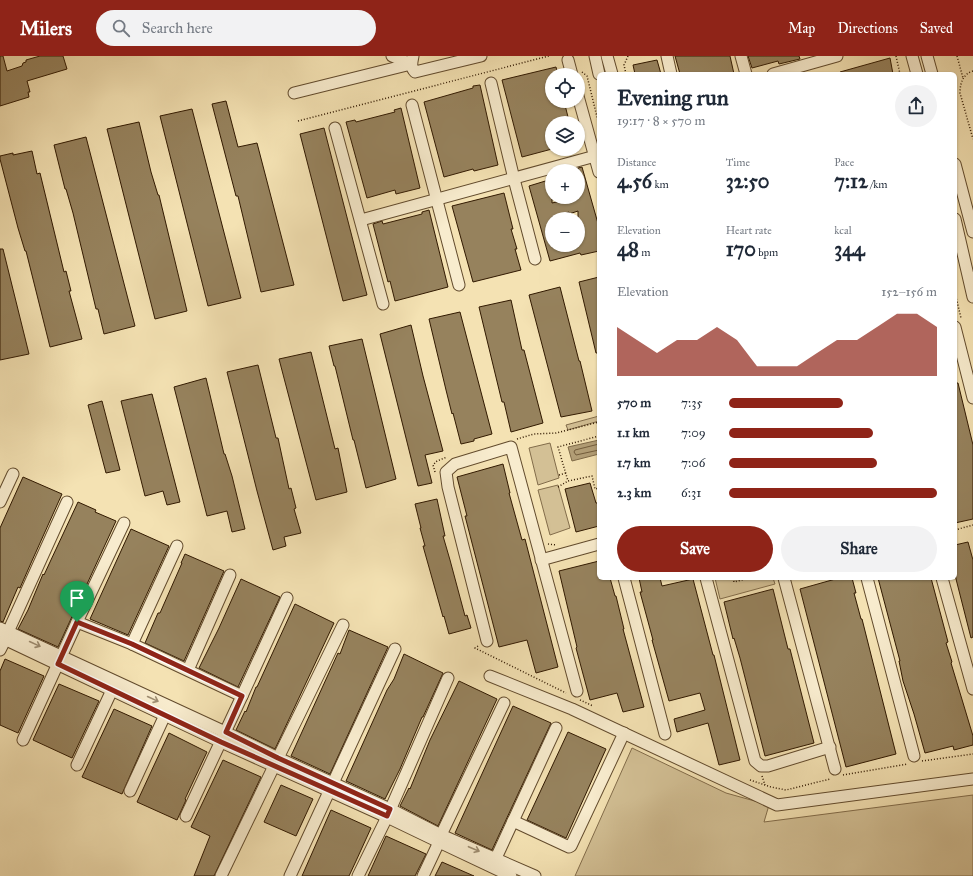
<!DOCTYPE html>
<meta charset="utf-8">
<style>
body{margin:0;font-family:"IM FELL Great Primer",serif;background:#f2f2f3;color:#1f2937;height:100vh;display:flex;flex-direction:column;font-size:15px;white-space:nowrap}
*{box-sizing:border-box;margin:0}
p{font-size:13px;color:#747a83}
.icon{flex:none;width:22px;height:22px;fill:none;stroke:currentColor;stroke-width:2;stroke-linecap:round;stroke-linejoin:round}
.map{position:relative;flex:1;overflow:hidden}
.sheet{position:absolute;left:597px;top:16px;width:360px;height:508px;display:flex;flex-direction:column;background:#fff;border-radius:6px;box-shadow:0 1px 3px #0004}
.sheet>*{flex:none}
.buttons{position:absolute;left:545px;top:12px;display:grid;gap:8px}
.buttons a{display:grid;place-items:center;width:40px;height:40px;border-radius:50%;background:#fff;box-shadow:0 1px 3px #0004;font-size:20px}
.pin{position:absolute;display:grid;place-items:center;width:34px;height:34px;color:#fff;margin:-41px -17px;border-radius:50% 50% 50% 0;rotate:-45deg;box-shadow:0 0 4px #0007}
.pin .icon{rotate:45deg}
.round{display:grid;place-items:center;flex:none;width:42px;height:42px;border-radius:21px;background:#f2f2f3}
.head{display:flex;align-items:center;justify-content:space-between;height:68px;padding:0 20px}
h1{font-size:22px;font-weight:800;line-height:30px}
.metrics{display:grid;grid-template-columns:repeat(3,1fr);gap:6px;height:68px;padding:4px 20px}
.metrics div{display:grid;align-content:center}
.metrics b{font-size:20px;font-weight:800}
.metrics small{font-size:11px;font-weight:400}
.metrics p{font-size:11px}
.chart{height:112px;padding:8px 20px}
.chart p{display:flex;justify-content:space-between}
.chart svg{width:100%;height:72px;margin-top:4px;fill:#8f2418;opacity:.7}
.action{display:flex;gap:8px;margin-top:auto;padding:8px 20px}
.action a{flex:1;height:46px;border-radius:24px;background:#8f2418;color:#fff;font-size:16px;font-weight:800;line-height:46px;text-align:center}
.action a+a{background:#f2f2f3;color:#1f2937}
ul{padding:0 20px;list-style:none;font-size:13px}
li{display:grid;grid-template-columns:64px 48px 1fr;align-items:center;height:30px}
li i{height:10px;border-radius:5px;background:#8f2418}
header{display:flex;align-items:center;gap:24px;box-sizing:border-box;height:56px;padding:0 20px;background:#8f2418;color:#fff}
header strong{font-size:19px}
nav{display:flex;gap:22px;margin-inline-start:auto;font-size:14px}
.search{width:280px;height:36px;background:#f2f2f3;display:flex;align-items:center;gap:10px;box-sizing:border-box;padding:0 14px;border-radius:22px;color:#747a83;font-size:15px}
.map>svg:first-child{display:block}
.green{fill:#d3c095;stroke:#826c4a}
.water{fill:#b29e76;stroke:#7e6947}
.lines{fill:none;stroke-linecap:round;stroke-linejoin:round}
.shore{stroke:#725c3b;stroke-width:1}
.building{fill:#96825d;stroke:#311900;fill-rule:evenodd}
.minor-casing{stroke:#624b2d;stroke-width:13}
.path{stroke:#311900;stroke-width:1.5;stroke-dasharray:1 2;stroke-linecap:butt}
.minor{stroke:#f8ecce;stroke-width:11}
.oneway{stroke:#9e8d71}
.route-casing{stroke:#fff;stroke-width:8}
.route{stroke:#8f2418;stroke-width:5}
</style>
<header>
<strong>Milers</strong>
<div class="search"><svg class="icon" aria-label="search" viewBox="0 0 24 24"><circle cx="10" cy="10" r="6"/><path d="M15 15l6 6"/></svg>Search here</div>
<nav><a>Map</a><a>Directions</a><a>Saved</a></nav>
</header>
<div class="map">
<svg width="973" height="820" viewBox="0 0 973 820">
<rect width="100%" height="100%" fill="#f4e2b3"/>
<filter id="stains"><feTurbulence type="fractalNoise" baseFrequency=".005" numOctaves="4"/><feColorMatrix values="0 0 0 0 .2 0 0 0 0 .09 0 0 0 0 .02 0 0 0 .5 -.17"/></filter>
<radialGradient id="worn" r=".72"><stop offset=".6" stop-color="#630" stop-opacity="0"/><stop offset="1" stop-color="#630" stop-opacity=".3"/></radialGradient>
<g class="green">
<path d="M 599,360 L 599,365 L 568,374 L 566,369 Z"/>
<path d="M 550,387 L 559,422 L 538,429 L 529,392 Z"/>
<path d="M 558,429 L 570,472 L 550,479 L 538,434 Z"/>
<path d="M 715,522 L 773,522 L 775,528 L 720,543 Z"/>
<path d="M 632,692 L 726,737 L 769,749 L 764,766 L 973,739 L 973,820 L 575,820 Z"/>
</g>
<path class="water" d="M 599,384 L 599,398 L 572,405 L 568,391 Z"/>
<g class="lines">
<path class="shore" d="M 599,388 L 575,394 L 574,396 L 576,399 L 599,394"/>
</g>
<g class="building">
<path d="M 0,0 L 3,0 L 7,15 L 22,10 L 23,7 L 26,6 L 26,4 L 40,0 L 63,0 L 67,13 L 27,25 L 30,36 L 28,36 L 29,41 L 0,50 Z"/>
<path d="M 675,0 L 730,0 L 734,18 L 680,18 Z"/>
<path d="M 748,0 L 799,0 L 800,3 L 779,8 L 778,5 L 752,12 Z"/>
<path d="M 890,2 L 893,18 L 840,18 L 840,16 Z"/>
<path d="M 657,4 L 661,18 L 635,18 L 633,9 Z"/>
<path d="M 556,11 L 558,19 L 552,19 L 552,45 L 564,45 L 569,65 L 563,67 L 552,67 L 552,93 L 522,101 L 502,24 Z"/>
<path d="M 480,29 L 498,109 L 474,115 L 473,113 L 444,121 L 424,46 L 473,32 L 473,30 Z"/>
<path d="M 226,45 L 238,91 L 257,87 L 294,229 L 261,236 L 238,140 L 236,140 L 212,48 Z"/>
<path d="M 401,52 L 420,132 L 396,138 L 395,134 L 367,142 L 346,66 L 355,64 L 356,66 L 395,56 L 394,54 Z"/>
<path d="M 192,53 L 241,242 L 208,250 L 160,60 Z"/>
<path d="M 139,66 L 151,116 L 158,139 L 159,139 L 187,255 L 155,263 L 107,73 Z"/>
<path d="M 324,72 L 367,239 L 343,245 L 300,78 Z"/>
<path d="M 86,81 L 135,270 L 104,278 L 98,253 L 96,253 L 73,157 L 66,133 L 65,133 L 54,89 Z"/>
<path d="M 32,95 L 37,118 L 40,117 L 64,216 L 66,215 L 71,235 L 69,235 L 82,283 L 50,291 L 26,195 L 25,195 L 18,172 L 0,103 L 0,100 L 13,97 L 13,99 Z"/>
<path d="M 582,111 L 599,171 L 599,195 L 581,199 L 580,197 L 550,205 L 529,130 L 552,123 L 552,147 L 578,141 L 578,112 ZM 578,155 L 578,189 L 561,189 L 552,191 L 552,161 L 569,156 L 569,158 Z"/>
<path d="M 504,137 L 513,173 L 511,173 L 517,193 L 515,193 L 521,214 L 473,226 L 452,150 Z"/>
<path d="M 429,154 L 448,231 L 395,245 L 390,225 L 388,226 L 373,168 L 382,165 L 383,168 L 422,158 L 422,156 Z"/>
<path d="M 0,193 L 3,193 L 29,298 L 0,304 Z"/>
<path d="M 599,221 L 599,297 L 596,297 L 579,226 Z"/>
<path d="M 560,231 L 579,305 L 580,305 L 592,355 L 561,361 L 529,239 Z"/>
<path d="M 511,244 L 522,294 L 524,294 L 543,367 L 511,376 L 504,346 L 502,346 L 479,251 Z"/>
<path d="M 460,256 L 492,378 L 474,383 L 474,385 L 461,388 L 453,357 L 452,358 L 446,334 L 429,263 Z"/>
<path d="M 411,269 L 423,320 L 443,395 L 425,399 L 432,427 L 418,430 L 380,278 Z"/>
<path d="M 362,283 L 396,423 L 366,432 L 354,384 L 353,384 L 335,310 L 334,310 L 329,290 Z"/>
<path d="M 311,296 L 335,393 L 338,392 L 347,436 L 316,444 L 279,303 Z"/>
<path d="M 258,309 L 276,382 L 278,382 L 289,433 L 291,432 L 296,452 L 294,453 L 301,477 L 284,481 L 286,490 L 273,494 L 257,435 L 227,316 Z"/>
<path d="M 206,322 L 224,398 L 225,398 L 232,420 L 245,473 L 232,476 L 227,455 L 207,460 L 174,331 Z"/>
<path d="M 955,327 L 958,327 L 973,389 L 973,463 L 955,467 Z"/>
<path d="M 152,338 L 180,446 L 167,449 L 163,435 L 145,440 L 121,345 Z"/>
<path d="M 102,345 L 120,414 L 106,417 L 88,349 Z"/>
<path d="M 503,408 L 510,437 L 509,437 L 522,484 L 525,483 L 558,611 L 536,617 L 527,584 L 499,591 L 465,460 L 467,460 L 457,421 Z"/>
<path d="M 23,421 L 62,438 L 31,507 L 20,532 L 18,531 L 3,566 L 0,565 L 0,472 Z"/>
<path d="M 590,427 L 596,447 L 599,447 L 599,470 L 576,476 L 565,433 Z"/>
<path d="M 437,443 L 445,480 L 443,480 L 450,504 L 465,560 L 467,559 L 471,572 L 449,578 L 444,560 L 443,561 L 423,490 L 425,490 L 420,472 L 421,472 L 415,448 Z"/>
<path d="M 78,446 L 96,454 L 95,456 L 116,465 L 58,591 L 18,573 L 28,554 L 43,518 L 44,519 L 50,506 Z"/>
<path d="M 131,473 L 169,490 L 128,579 L 90,563 Z"/>
<path d="M 968,486 L 973,504 L 973,581 L 971,582 L 955,519 L 955,489 Z"/>
<path d="M 185,498 L 224,515 L 184,605 L 145,587 L 158,557 L 160,557 L 182,507 L 181,507 Z"/>
<path d="M 599,505 L 599,522 L 610,522 L 615,540 L 616,540 L 624,573 L 623,573 L 644,651 L 623,656 L 617,637 L 590,644 L 576,592 L 577,591 L 559,515 Z"/>
<path d="M 639,522 L 660,522 L 662,530 L 693,523 L 713,599 L 714,599 L 740,704 L 719,709 L 708,667 L 677,676 L 674,663 L 705,654 L 700,637 L 669,645 L 652,584 L 653,584 L 640,536 L 642,536 Z"/>
<path d="M 839,522 L 852,522 L 856,537 L 854,537 L 861,563 L 862,563 L 896,698 L 846,711 L 800,533 Z"/>
<path d="M 878,522 L 931,522 L 948,586 L 946,587 L 952,606 L 951,607 L 973,680 L 973,689 L 954,694 L 953,690 L 925,697 L 914,658 L 903,625 L 899,605 L 900,605 Z"/>
<path d="M 241,523 L 280,541 L 238,631 L 199,612 L 219,572 Z"/>
<path d="M 773,533 L 788,593 L 790,593 L 814,687 L 765,700 L 740,602 L 734,582 L 733,583 L 724,546 Z"/>
<path d="M 295,548 L 334,567 L 275,693 L 236,674 L 245,655 L 246,656 L 256,631 L 257,631 Z"/>
<path d="M 349,574 L 388,591 L 330,718 L 291,700 L 338,597 L 340,598 Z"/>
<path d="M 404,598 L 443,617 L 423,661 L 422,661 L 400,713 L 385,743 L 346,725 L 387,634 L 394,623 Z"/>
<path d="M 5,603 L 44,620 L 18,677 L 0,669 L 0,615 Z"/>
<path d="M 459,625 L 497,643 L 438,770 L 400,750 L 409,732 L 410,733 L 430,684 Z"/>
<path d="M 59,628 L 99,645 L 72,702 L 33,684 Z"/>
<path d="M 513,650 L 551,667 L 492,794 L 455,777 Z"/>
<path d="M 114,653 L 152,670 L 122,738 L 82,721 Z"/>
<path d="M 568,676 L 606,693 L 566,782 L 527,764 Z"/>
<path d="M 169,677 L 207,696 L 185,743 L 186,744 L 177,764 L 137,746 Z"/>
<path d="M 223,704 L 261,721 L 214,820 L 194,820 L 210,780 L 191,771 Z"/>
<path d="M 281,729 L 313,743 L 296,780 L 264,766 Z"/>
<path d="M 331,754 L 371,772 L 356,805 L 349,820 L 302,820 Z"/>
<path d="M 386,780 L 426,798 L 415,820 L 368,820 Z"/>
<path d="M 442,806 L 474,820 L 435,820 Z"/>
</g>
<g class="lines">
<defs>
<g id="minor">
<path d="M 392,0 L 411,8"/>
<path d="M 413,0 C 412,6 410,11 415,16 L 481,0"/>
<path d="M 595,0 L 599,18"/>
<path d="M 607,0 L 612,18"/>
<path d="M 667,0 L 671,18"/>
<path d="M 741,0 L 746,18"/>
<path d="M 912,0 L 917,18"/>
<path d="M 927,0 L 932,18"/>
<path d="M 568,4 L 572,19"/>
<path d="M 773,18 L 837,0"/>
<path d="M 491,27 L 514,123 L 535,203"/>
<path d="M 294,37 L 411,8"/>
<path d="M 578,40 L 599,116"/>
<path d="M 412,49 L 459,229"/>
<path d="M 335,72 L 383,248"/>
<path d="M 955,108 L 973,176"/>
<path d="M 955,163 L 973,241"/>
<path d="M 361,164 L 599,99"/>
<path d="M 955,271 L 973,342"/>
<path d="M 0,446 L 13,418"/>
<path d="M 541,504 L 599,488"/>
<path d="M 624,522 L 665,678"/>
<path d="M 706,522 L 755,705 L 761,710 L 768,710 L 830,691"/>
<path d="M 784,522 L 835,713"/>
<path d="M 867,522 L 914,700"/>
<path d="M 942,522 L 973,633"/>
<path d="M 77,566 L 132,588 L 242,640 L 186,760"/>
<path d="M 0,572 L 225,676 L 278,702 L 390,753 L 441,779 L 535,820"/>
<path d="M 8,576 L 67,446"/>
<path d="M 0,581 L 221,686 L 387,761 L 439,786 L 511,820"/>
<path d="M 487,585 L 448,431 L 446,416 L 455,408 L 511,391 L 577,635"/>
<path d="M 132,588 L 177,490"/>
<path d="M 0,594 L 5,584"/>
<path d="M 188,614 L 230,519"/>
<path d="M 490,620 L 572,653 L 777,749 L 973,723"/>
<path d="M 242,640 L 287,542"/>
<path d="M 23,684 L 77,566 L 124,467"/>
<path d="M 278,702 L 343,569"/>
<path d="M 77,709 L 112,634"/>
<path d="M 130,735 L 165,659"/>
<path d="M 513,765 L 569,791 L 571,790 L 624,677"/>
<path d="M 441,779 L 504,647"/>
<path d="M 496,802 L 556,672"/>
<path d="M 221,820 L 274,710"/>
<path d="M 290,820 L 395,593"/>
<path d="M 358,820 L 387,761 L 448,622"/>
<path d="M 423,820 L 439,786"/>
</g>
</defs>
<use href="#minor" class="minor-casing"/>
<g class="path">
<path d="M 896,0 L 900,18"/>
<path d="M 957,0 L 963,22"/>
<path d="M 973,15 C 963,18 960,27 960,37 L 973,83"/>
<path d="M 582,16 L 587,20 L 599,69"/>
<path d="M 626,18 L 624,9 L 628,0"/>
<path d="M 298,65 L 549,0"/>
<path d="M 955,237 L 961,262"/>
<path d="M 599,380 L 558,391 L 568,425 L 592,420 L 595,433 L 599,432"/>
<path d="M 517,383 L 534,378 L 556,377 L 599,366"/>
<path d="M 435,416 L 433,409 L 437,405 L 447,401"/>
<path d="M 559,419 L 566,417"/>
<path d="M 558,431 L 568,425"/>
<path d="M 955,474 L 973,469"/>
<path d="M 548,488 L 556,489"/>
<path d="M 733,522 L 734,526 L 750,522"/>
<path d="M 478,590 L 475,592 L 566,637"/>
<path d="M 580,644 L 593,650"/>
<path d="M 922,705 L 973,698"/>
<path d="M 843,719 L 908,708"/>
<path d="M 762,720 L 765,729"/>
<path d="M 750,724 L 771,731 L 786,734 L 830,723"/>
</g>
<use href="#minor" class="minor"/>
</g>
<defs><path id="oneway-shaft" d="M-6 0H5M1.5-3L5.5 0L1.5 3" fill="none" stroke-width="1.6" stroke-linecap="round" stroke-linejoin="round"/></defs>
<g class="oneway">
<use href="#oneway-shaft" transform="translate(35 588) rotate(25)"/>
<use href="#oneway-shaft" transform="translate(153 643) rotate(25)"/>
<use href="#oneway-shaft" transform="translate(474 793) rotate(23)"/>
</g>
<g class="lines">
<defs>
<path id="route" d="M 77,566 L 132,588 L 242,640 L 226,676 L 278,702 L 390,753 L 387,760 L 221,686 L 58,608 Z"/>
</defs>
<use href="#route" class="route-casing"/>
<use href="#route" class="route"/>
</g>
<rect width="100%" height="100%" filter="url(#stains)"/>
<rect width="100%" height="100%" fill="url(#worn)"/>
</svg>
<div class="buttons">
<a><svg class="icon" aria-label="locate" viewBox="0 0 24 24"><circle cx="12" cy="12" r="6"/><path d="M12 2v4M12 18v4M2 12h4M18 12h4"/></svg></a>
<a><svg class="icon" aria-label="layers" viewBox="0 0 24 24"><path d="M12 4l9 5-9 5-9-5zM3 14l9 5 9-5"/></svg></a>
<a>+</a>
<a>−</a>
</div>
<div class="pin" style="left:77px;top:566px;background:#1e9e55"><svg class="icon" aria-label="arrive" viewBox="0 0 24 24"><path d="M6 21V4h12l-3 4 3 4H6"/></svg></div>
<section class="sheet">
<div class="head"><div><h1>Evening run</h1><p>19:17 · 8 × 570 m</p></div><a class="round"><svg class="icon" aria-label="share" viewBox="0 0 24 24"><path d="M12 15V3M7 8l5-5 5 5M5 13v7h14v-7"/></svg></a></div>
<div class="metrics">
<div><p>Distance</p><b>4.56<small> km</small></b></div>
<div><p>Time</p><b>32:50</b></div>
<div><p>Pace</p><b>7:12<small> /km</small></b></div>
</div>
<div class="metrics">
<div><p>Elevation</p><b>48<small> m</small></b></div>
<div><p>Heart rate</p><b>170<small> bpm</small></b></div>
<div><p>kcal</p><b>344</b></div>
</div>
<div class="chart"><p><span>Elevation</span>152–156 m</p>
<svg viewBox="0 0 160 44" preserveAspectRatio="none"><path d="M0 44V14L10 22L20 30L30 22L40 22L50 14L60 22L70 38L80 38L90 38L100 30L110 22L120 22L130 14L140 6L150 6L160 14V44z"/></svg>
</div>
<ul>
<li><b>570 m</b>7:35<i style="width:55%"></i></li>
<li><b>1.1 km</b>7:09<i style="width:69%"></i></li>
<li><b>1.7 km</b>7:06<i style="width:71%"></i></li>
<li><b>2.3 km</b>6:31<i style="width:100%"></i></li>
</ul>
<div class="action"><a>Save</a><a>Share</a></div>
</section>
</div>
